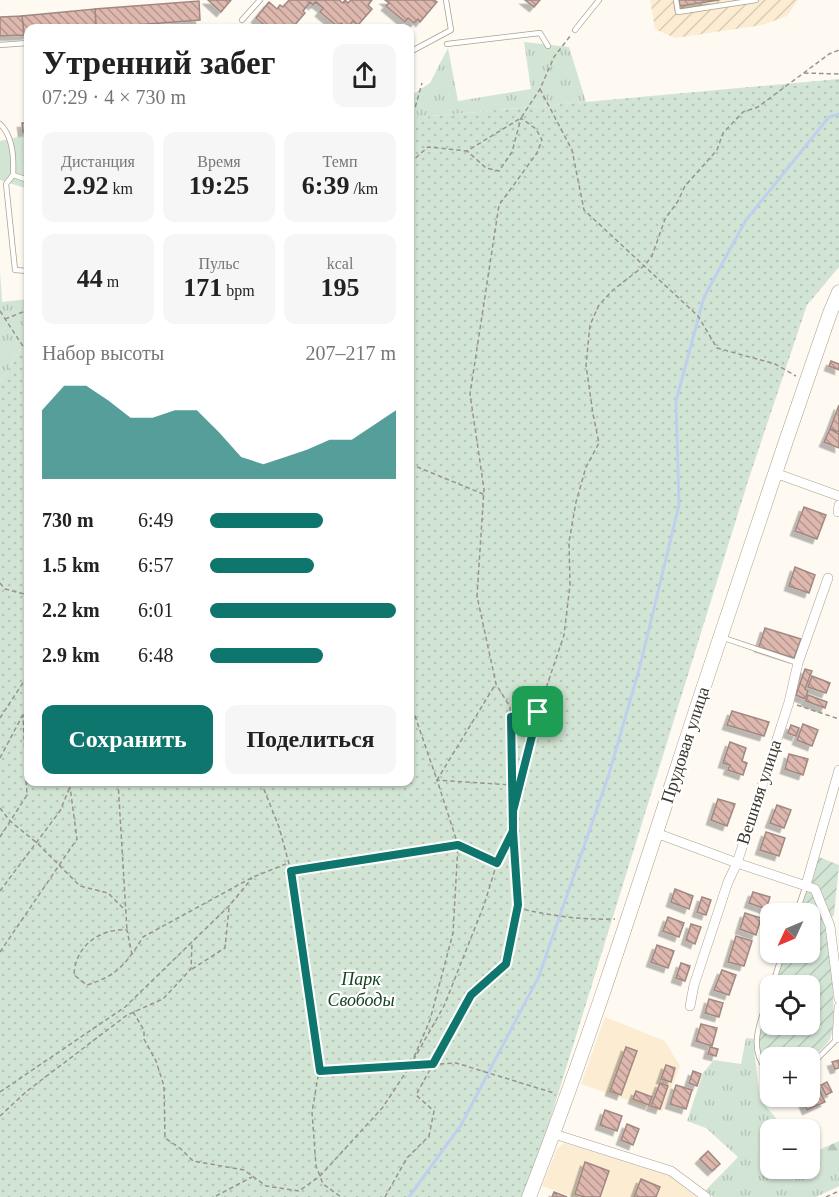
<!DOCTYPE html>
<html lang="ru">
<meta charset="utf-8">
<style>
body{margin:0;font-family:Georgia,serif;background:#f6f6f6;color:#222;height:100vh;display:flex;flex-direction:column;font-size:22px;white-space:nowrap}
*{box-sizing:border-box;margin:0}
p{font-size:20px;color:#767676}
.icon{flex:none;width:33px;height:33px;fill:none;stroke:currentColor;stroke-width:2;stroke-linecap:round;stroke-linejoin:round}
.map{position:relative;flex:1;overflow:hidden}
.side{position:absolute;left:24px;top:24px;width:390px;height:762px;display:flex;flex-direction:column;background:#fff;border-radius:12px;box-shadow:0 2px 4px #0004}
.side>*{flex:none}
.needle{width:39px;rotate:226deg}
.buttons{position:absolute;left:760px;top:903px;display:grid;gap:12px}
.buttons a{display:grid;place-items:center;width:60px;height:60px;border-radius:12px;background:#fff;box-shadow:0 2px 4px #0004;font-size:30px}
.pin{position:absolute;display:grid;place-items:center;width:51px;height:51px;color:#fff;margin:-26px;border-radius:12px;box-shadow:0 3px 9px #0006}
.round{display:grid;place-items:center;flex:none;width:63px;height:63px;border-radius:12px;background:#f6f6f6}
.head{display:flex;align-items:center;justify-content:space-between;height:102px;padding:0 18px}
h1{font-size:33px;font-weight:800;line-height:45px}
.figures{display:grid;grid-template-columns:repeat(3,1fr);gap:9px;height:102px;padding:6px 18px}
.figures div{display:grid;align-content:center;border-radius:12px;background:#f6f6f6;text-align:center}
.figures b{font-size:26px;font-weight:800}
.figures small{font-size:16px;font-weight:400}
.figures p{font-size:16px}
.chart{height:168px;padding:12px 18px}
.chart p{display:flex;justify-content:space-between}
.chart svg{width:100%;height:108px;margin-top:6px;fill:#0f766e;opacity:.7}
.button{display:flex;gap:12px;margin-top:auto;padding:12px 18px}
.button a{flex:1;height:69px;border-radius:12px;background:#0f766e;color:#fff;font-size:24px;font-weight:800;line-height:69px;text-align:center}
.button a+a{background:#f6f6f6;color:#222}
ul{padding:0 18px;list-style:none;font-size:20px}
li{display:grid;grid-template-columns:96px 72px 1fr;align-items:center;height:45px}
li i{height:15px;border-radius:8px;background:#0f766e}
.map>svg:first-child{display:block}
.built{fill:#fcecd1}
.industrial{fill:url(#industrial-furrows)}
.grass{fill:url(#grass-tufts)}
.forest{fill:url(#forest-firs)}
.park{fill:url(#park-dots)}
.garden{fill:url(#garden-furrows)}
.pitch{fill:#d2e5d4}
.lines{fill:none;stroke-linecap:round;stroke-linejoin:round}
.stream{stroke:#bfd0ef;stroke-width:3}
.building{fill:url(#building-back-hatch);stroke:#a08983;stroke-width:1.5;filter:url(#shadow)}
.lane-casing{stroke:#aca18e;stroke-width:6}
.street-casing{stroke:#aca18e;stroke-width:10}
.secondary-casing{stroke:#aca18e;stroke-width:15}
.path{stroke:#98938b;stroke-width:1.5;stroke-dasharray:4.5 3;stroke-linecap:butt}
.lane{stroke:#fff;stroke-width:4.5}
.street{stroke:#fff;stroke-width:9}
.secondary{stroke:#fff;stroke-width:14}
.route-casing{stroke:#fff;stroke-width:12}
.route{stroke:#0f766e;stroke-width:8}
.labels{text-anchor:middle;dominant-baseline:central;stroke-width:4.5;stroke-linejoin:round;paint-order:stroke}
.street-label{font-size:18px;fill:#3a352d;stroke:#fff}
.park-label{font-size:18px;font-style:italic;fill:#154321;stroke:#fff}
</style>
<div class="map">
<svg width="839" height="1197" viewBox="0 0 839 1197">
<defs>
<pattern id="industrial-furrows" width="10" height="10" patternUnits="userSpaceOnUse" patternTransform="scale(1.5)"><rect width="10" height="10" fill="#fcecd1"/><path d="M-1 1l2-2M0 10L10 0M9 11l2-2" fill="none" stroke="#d9cbb4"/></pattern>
<pattern id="grass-tufts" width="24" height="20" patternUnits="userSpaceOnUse" patternTransform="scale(1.5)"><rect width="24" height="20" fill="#d2e5d4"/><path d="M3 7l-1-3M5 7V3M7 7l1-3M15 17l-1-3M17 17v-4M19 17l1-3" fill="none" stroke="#b5c5b6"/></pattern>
<pattern id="forest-firs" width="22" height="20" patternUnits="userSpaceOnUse" patternTransform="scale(1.5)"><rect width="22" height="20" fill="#d2e5d4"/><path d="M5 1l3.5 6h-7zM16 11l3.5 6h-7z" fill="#b5c5b6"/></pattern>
<pattern id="park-dots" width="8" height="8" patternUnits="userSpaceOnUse" patternTransform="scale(1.5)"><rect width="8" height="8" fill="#d2e5d4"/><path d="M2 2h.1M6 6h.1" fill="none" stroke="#b5c5b6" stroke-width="1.8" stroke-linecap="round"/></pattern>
<pattern id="garden-furrows" width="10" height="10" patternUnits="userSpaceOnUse" patternTransform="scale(1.5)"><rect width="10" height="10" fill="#d2e5d4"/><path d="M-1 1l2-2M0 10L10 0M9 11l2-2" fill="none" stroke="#b5c5b6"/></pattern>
<pattern id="building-back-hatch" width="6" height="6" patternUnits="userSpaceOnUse" patternTransform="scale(1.5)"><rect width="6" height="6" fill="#deb7ae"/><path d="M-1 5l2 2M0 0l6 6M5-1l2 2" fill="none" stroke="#b5968e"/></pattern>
<filter id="shadow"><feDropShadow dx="-4.5" dy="4.5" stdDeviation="0" flood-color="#0004"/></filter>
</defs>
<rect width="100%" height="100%" fill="#fef9f1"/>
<g class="built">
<path d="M 605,1017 L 665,1041 L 680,1066 L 662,1112 L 581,1084 Z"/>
<path d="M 564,1143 L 669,1175 L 698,1197 L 573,1197 L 542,1186 L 557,1149 Z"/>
</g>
<path class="industrial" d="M 650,0 L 798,0 L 787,16 L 762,25 L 675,38 L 655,29 Z"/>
<g class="grass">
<path d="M 524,42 L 569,47 L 586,102 L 410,118 L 410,96 L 430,83 L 448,48 L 458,101 L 531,89 Z"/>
<path d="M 0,271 L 2,302 L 28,299 L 28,336 L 0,383 Z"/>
<path d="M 746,1038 L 755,1039 L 754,1049 L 760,1099 L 775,1117 L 754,1135 L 757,1150 L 757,1175 L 810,1168 L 810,1167 L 824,1164 L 839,1164 L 839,1186 L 816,1197 L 713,1197 L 705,1191 L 738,1157 L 706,1128 L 687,1121 L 703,1073 L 714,1060 L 741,1064 Z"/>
</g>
<g class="forest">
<path d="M 775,1117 L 786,1129 L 771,1130 L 771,1168 L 802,1169 L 757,1175 L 757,1150 L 754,1135 Z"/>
<path d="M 839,1141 L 839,1164 L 824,1164 L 810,1167 L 810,1150 L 814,1152 Z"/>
</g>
<path class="park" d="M 839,79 L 839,267 L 807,305 L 749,478 L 545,1136 L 525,1197 L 0,1197 L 0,383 L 28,336 L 28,782 L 410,782 L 410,118 Z"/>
<path class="garden" d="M 819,857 L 839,865 L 834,915 L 826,924 C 829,948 839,1019 830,1039 C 826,1046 817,1054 810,1058 L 771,1058 L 771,1065 L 764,1060 L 755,1039 L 771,992 L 771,1024 L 810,1024 L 810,986 L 773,985 L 785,953 L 810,952 L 810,914 L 799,913 Z"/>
<path class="pitch" d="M 28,135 L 28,189 L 0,180 L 0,141 Z"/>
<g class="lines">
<path class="stream" d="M 409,1197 L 461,1125 L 539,976 L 609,774 L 640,666 L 679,505 L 676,401 L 704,297 L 746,220 L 829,117 L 839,114"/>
</g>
<g class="building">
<path d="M 208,0 L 231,0 L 221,12 Z"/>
<path d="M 289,0 L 339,0 L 343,3 L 345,0 L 348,3 L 351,0 L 372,0 L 368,5 L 372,9 L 358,25 L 353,21 L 347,28 L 341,23 L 338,27 L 320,12 L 323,8 L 315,2 L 313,5 L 310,2 L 303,11 L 305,13 L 292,28 L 287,26 L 286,28 L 268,28 L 256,18 L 269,2 L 277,9 L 280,5 L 283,7 Z"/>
<path d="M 385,0 L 434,0 L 437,2 L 420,22 L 418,19 L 414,23 L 408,18 L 405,22 L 386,6 L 389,3 Z"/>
<path d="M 525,0 L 540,0 L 534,7 Z"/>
<path d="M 679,0 L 719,0 L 680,6 Z"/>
<path d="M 199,1 L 200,20 L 96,28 L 95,9 Z"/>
<path d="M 95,9 L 96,28 L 28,28 L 28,34 L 24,35 L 22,16 Z"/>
<path d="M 22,16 L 24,35 L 0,36 L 0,17 Z"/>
<path d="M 22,123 L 28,123 L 28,131 L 23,132 Z"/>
<path d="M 831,361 L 839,364 L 839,370 L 829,366 Z"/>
<path d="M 839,405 L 839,432 L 830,429 Z"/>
<path d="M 830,429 L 839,434 L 839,448 L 824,442 Z"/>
<path d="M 804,507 L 826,515 L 817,539 L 795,531 Z"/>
<path d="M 795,567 L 815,575 L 809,593 L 789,586 Z"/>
<path d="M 765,628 L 801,639 L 794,658 L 759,647 Z"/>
<path d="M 805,669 L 812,671 L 805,689 L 808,691 L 805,699 L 796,695 Z"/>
<path d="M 812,676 L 830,683 L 826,693 L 808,687 Z"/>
<path d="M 808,695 L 827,702 L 825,708 L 806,701 Z"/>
<path d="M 732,711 L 769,722 L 764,736 L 727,725 Z"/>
<path d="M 803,724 L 818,730 L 812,746 L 797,740 Z"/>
<path d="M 791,725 L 799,728 L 796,736 L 788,733 Z"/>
<path d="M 730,742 L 746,748 L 742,761 L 747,763 L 743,775 L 728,770 L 730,765 L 723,763 Z"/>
<path d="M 789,754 L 808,759 L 803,775 L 785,769 Z"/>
<path d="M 718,799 L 735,804 L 727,826 L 711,820 Z"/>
<path d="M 777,805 L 791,810 L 784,828 L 770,823 Z"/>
<path d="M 766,832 L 785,838 L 779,856 L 760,850 Z"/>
<path d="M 675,889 L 693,896 L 689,909 L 671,902 Z"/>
<path d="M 753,892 L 770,897 L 766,909 L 749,903 Z"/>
<path d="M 702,897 L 711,900 L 706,915 L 697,912 Z"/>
<path d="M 745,913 L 761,918 L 756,935 L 740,929 Z"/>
<path d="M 668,917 L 684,923 L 679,937 L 663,931 Z"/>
<path d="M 691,924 L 701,927 L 695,944 L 686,940 Z"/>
<path d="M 736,936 L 752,941 L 744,966 L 728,962 Z"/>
<path d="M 657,945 L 674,951 L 668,968 L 651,962 Z"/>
<path d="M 681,963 L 690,966 L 685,981 L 676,978 Z"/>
<path d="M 722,970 L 736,975 L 729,995 L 714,990 Z"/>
<path d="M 709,999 L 723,1003 L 719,1017 L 705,1013 Z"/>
<path d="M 701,1024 L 717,1028 L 712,1046 L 696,1041 Z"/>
<path d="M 626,1047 L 637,1051 L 621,1095 L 610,1091 Z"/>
<path d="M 710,1047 L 718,1049 L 716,1056 L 708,1054 Z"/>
<path d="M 839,1060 L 839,1068 L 835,1069 L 832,1062 Z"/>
<path d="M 666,1065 L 675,1068 L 671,1082 L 661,1079 Z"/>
<path d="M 693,1071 L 701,1074 L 697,1086 L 689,1083 Z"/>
<path d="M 827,1082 L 832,1092 L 826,1095 L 821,1085 Z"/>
<path d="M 660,1083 L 668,1086 L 660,1109 L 651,1106 Z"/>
<path d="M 816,1083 L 825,1102 L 807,1110 L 801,1096 L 810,1096 L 810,1085 Z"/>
<path d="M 676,1085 L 692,1090 L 686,1109 L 670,1104 Z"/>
<path d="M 636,1091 L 652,1097 L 649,1105 L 633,1099 Z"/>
<path d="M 605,1110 L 622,1116 L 617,1131 L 600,1125 Z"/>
<path d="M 627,1124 L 639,1129 L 633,1145 L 621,1140 Z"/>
<path d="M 708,1151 L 720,1164 L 712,1171 L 700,1159 Z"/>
<path d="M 585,1162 L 609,1171 L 600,1197 L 584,1197 L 575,1194 Z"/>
<path d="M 641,1179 L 660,1187 L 656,1197 L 634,1197 Z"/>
<path d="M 554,1192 L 567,1197 L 552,1197 Z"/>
</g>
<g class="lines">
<defs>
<g id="lane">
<path d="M 676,0 L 678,12 L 756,0"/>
<path d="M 242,20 L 260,0"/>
<path d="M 575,30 L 599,0"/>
<path d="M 447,44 L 540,33 L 548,46"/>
<path d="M 0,45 L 28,43"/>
<path d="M 410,52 L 451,30 L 446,0"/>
<path d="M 0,124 C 13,136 14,158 13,175 L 6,184 L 15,270 L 28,271"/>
<path d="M 13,175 L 28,180"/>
<path d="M 721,637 L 798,663"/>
<path d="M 796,914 L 806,885"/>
<path d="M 772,986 L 783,952"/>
<path d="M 771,990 C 762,1018 744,1050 771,1074"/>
<path d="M 810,1063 L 817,1059 L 837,1039"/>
</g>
<g id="street">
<path d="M 775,473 L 839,496"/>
<path d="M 838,512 L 839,505"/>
<path d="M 656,833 L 737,863 L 815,889 L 830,926 L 839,999"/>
<path d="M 806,885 L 839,770"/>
<path d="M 690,1006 L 694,985 L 728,882 L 737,863 L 789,702 L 798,663 L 828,578"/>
<path d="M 837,1038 L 839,1007"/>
<path d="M 554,1134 L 671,1171 L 706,1197"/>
</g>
<path id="secondary" d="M 529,1197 C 593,1032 646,863 701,695 C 743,567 786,440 830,313 L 839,292"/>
</defs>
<use href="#lane" class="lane-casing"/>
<use href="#street" class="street-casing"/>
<use href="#secondary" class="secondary-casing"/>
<g class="path">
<path d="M 804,73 L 839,74"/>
<path d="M 540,89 L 572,150 L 584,210 L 698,316 L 717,348 L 775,364 L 796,376"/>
<path d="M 410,112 L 415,108 L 422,83"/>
<path d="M 410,163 L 428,147 L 467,151 L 521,118 L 540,89 L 554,57 L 571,35"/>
<path d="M 0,311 L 28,354"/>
<path d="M 5,319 L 28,310"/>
<path d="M 410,464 L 483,494"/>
<path d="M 0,583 L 5,589 L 28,595"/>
<path d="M 797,705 L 839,719"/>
<path d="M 410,710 L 415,716 L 437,780 L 495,685"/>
<path d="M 512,717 L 538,712 L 564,635 L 570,585 L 569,542 L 576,502 L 586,467 L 599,443 L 593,414 L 586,365 L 590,325 L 599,305 L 613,290 L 645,265 L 652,256 L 665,219 L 678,201 L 685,186 L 717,150 L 723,133 L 743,112 L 758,107 L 829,54 L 839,50"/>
<path d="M 0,718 L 28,675"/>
<path d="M 0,758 L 28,705"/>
<path d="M 118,782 L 127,930"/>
<path d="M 261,782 L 279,827 L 291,871 L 319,1071 L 312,1112 L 316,1166 L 323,1184 L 341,1197"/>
<path d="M 514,807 L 538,713"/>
<path d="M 0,808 L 10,821 L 37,843 L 80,886 L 108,893 L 126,911"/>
<path d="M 0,837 L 27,795 L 23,715"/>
<path d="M 292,871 L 458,845 L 497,863 L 513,831"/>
<path d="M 0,891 L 60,811 L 72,782"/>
<path d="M 517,908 C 553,916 579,920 615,919"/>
<path d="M 0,952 L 77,839 L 70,787"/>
<path d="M 132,955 L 127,930 C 100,928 75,946 74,975 L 87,985 C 117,976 127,963 143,937 L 253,877 L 286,864"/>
<path d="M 192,969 L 225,948 L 229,908"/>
<path d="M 133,1012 L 144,1030 L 144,1039 L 156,1061 L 164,1086 L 165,1138 L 181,1149 L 193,1161 L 244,1170 L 266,1186 L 299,1191 L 320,1176 L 383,1107 L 410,1066 L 444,1006 L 484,905 L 497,863"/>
<path d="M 414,1057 L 430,1020 L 453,933 L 458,845 L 437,780 L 512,785"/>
<path d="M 320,1071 L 456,1063 L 554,1093"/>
<path d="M 0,1092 L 125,1007 L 229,906 L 252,878"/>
<path d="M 0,1116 L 27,1091 L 127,1015 L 163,999 L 191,969 L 192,943"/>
<path d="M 216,1196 L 252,1177"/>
<path d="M 385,1197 L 407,1158 L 429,1136 L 434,1111 L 416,1095 L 471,995 L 505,964 L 518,905 L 513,831 L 510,707 L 496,684 L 477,596 L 484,489 L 470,394 L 499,205 L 537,153 L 542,140 L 536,129 L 521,118 L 512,152 L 499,171 L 486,168 L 467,151"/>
<path d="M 826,1197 L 839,1191"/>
</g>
<use href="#lane" class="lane"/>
<use href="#street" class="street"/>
<use href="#secondary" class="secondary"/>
</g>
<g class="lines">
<defs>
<path id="route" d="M 538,712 L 513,811 L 513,831 L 497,863 L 458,845 L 291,871 L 320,1071 L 433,1064 L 471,995 L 506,964 L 518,905 L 513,831 L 511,717 L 538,712"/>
</defs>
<use href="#route" class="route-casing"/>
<use href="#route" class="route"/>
</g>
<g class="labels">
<g class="street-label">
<text transform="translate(685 745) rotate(-72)">Прудовая улица</text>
<text transform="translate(759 792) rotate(-72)">Вешняя улица</text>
</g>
<g class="park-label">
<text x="361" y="979">Парк<tspan x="361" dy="21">Свободы</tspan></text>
</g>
</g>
</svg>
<div class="buttons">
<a><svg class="needle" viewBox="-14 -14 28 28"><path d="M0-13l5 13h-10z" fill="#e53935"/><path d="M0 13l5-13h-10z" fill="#767676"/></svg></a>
<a><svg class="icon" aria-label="locate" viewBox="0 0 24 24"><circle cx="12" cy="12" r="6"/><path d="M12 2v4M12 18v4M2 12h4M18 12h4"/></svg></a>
<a>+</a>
<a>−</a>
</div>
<div class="pin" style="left:538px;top:712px;background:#1e9e55"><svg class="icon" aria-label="arrive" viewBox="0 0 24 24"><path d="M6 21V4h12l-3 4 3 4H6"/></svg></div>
<section class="side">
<div class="head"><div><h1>Утренний забег</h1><p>07:29 · 4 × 730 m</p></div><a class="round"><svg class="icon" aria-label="share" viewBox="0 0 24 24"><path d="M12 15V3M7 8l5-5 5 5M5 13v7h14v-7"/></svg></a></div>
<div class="figures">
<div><p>Дистанция</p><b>2.92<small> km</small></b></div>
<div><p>Время</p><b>19:25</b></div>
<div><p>Темп</p><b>6:39<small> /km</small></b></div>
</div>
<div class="figures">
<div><b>44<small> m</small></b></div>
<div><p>Пульс</p><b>171<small> bpm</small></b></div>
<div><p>kcal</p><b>195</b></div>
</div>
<div class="chart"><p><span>Набор высоты</span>207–217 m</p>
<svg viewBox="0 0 160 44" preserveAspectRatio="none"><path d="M0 44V16L10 6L20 6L30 12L40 19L50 19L60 16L70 16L80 25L90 35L100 38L110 35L120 32L130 28L140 28L150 22L160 16V44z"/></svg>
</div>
<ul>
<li><b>730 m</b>6:49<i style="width:61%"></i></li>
<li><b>1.5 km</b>6:57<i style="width:56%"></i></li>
<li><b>2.2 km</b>6:01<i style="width:100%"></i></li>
<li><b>2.9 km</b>6:48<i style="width:61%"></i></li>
</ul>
<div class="button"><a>Сохранить</a><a>Поделиться</a></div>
</section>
</div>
